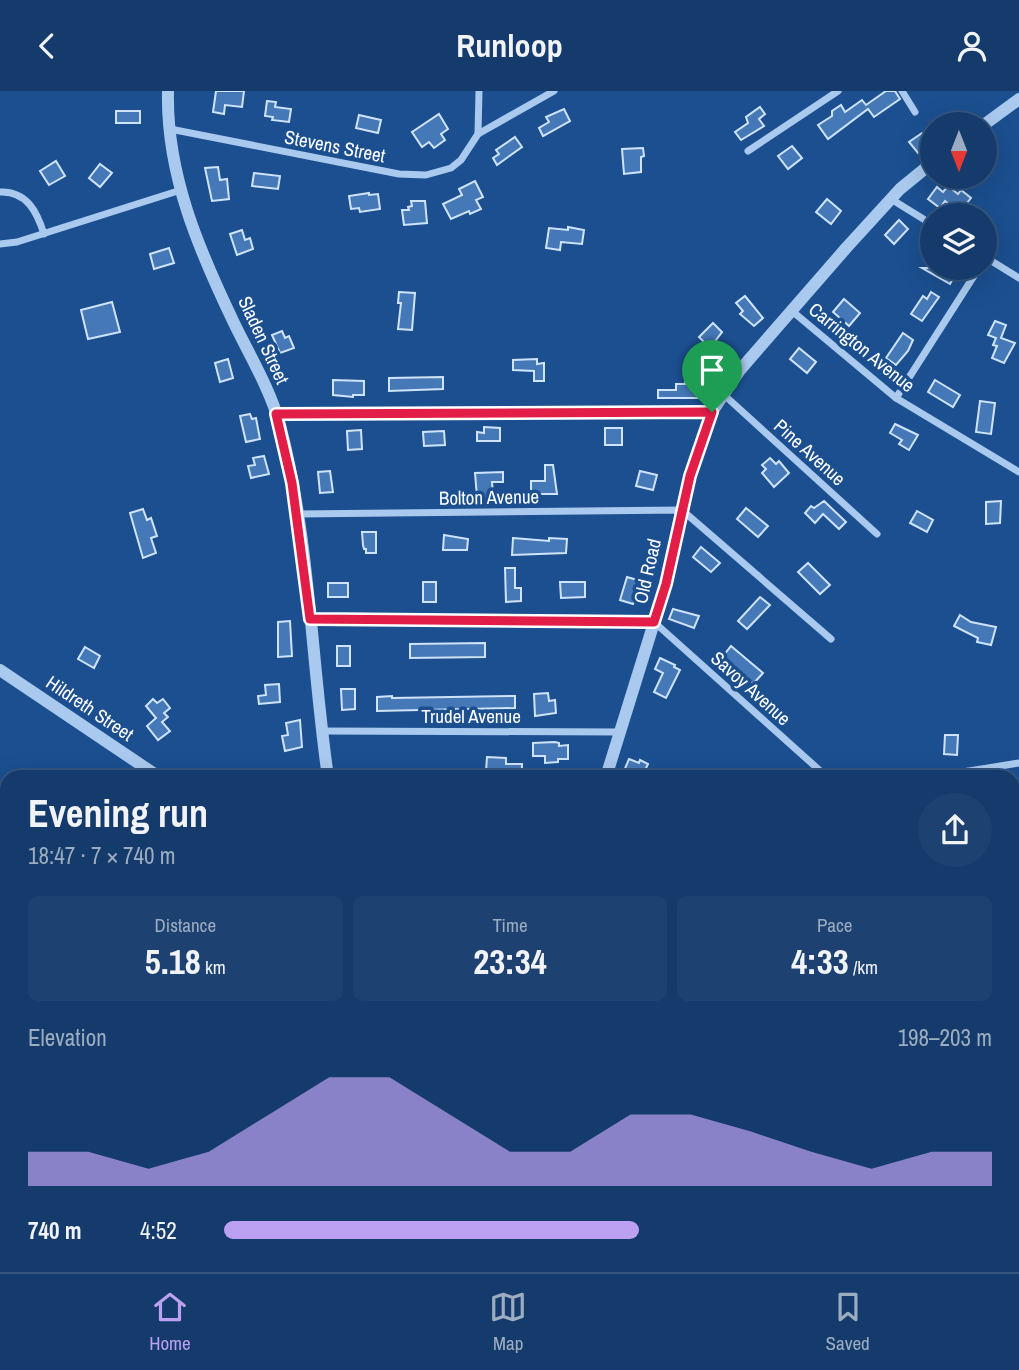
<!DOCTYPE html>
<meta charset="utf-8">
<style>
body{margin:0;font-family:"Archivo Narrow",sans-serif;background:#1d4271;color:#f1f3f6;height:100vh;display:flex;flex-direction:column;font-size:26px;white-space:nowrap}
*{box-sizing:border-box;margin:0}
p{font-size:23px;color:#9dadc1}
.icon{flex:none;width:38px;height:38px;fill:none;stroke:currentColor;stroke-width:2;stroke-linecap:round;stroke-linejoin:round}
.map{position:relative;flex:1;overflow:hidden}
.side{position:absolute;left:0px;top:679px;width:1020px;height:502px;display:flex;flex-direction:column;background:#143b6b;border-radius:21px 21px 0 0;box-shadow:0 7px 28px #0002,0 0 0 2px #33557e}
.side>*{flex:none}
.needle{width:46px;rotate:180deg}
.tools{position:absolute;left:920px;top:21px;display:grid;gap:14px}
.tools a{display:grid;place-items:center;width:77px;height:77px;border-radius:50%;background:#143b6b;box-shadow:0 7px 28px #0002,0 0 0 2px #33557e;font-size:35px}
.pin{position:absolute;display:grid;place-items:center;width:60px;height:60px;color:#fff;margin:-72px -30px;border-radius:50% 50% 50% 0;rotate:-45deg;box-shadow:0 0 7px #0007}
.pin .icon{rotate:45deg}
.round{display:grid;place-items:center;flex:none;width:74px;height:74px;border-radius:37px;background:#1d4271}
.overview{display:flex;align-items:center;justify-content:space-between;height:119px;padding:0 28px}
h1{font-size:38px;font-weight:700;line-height:52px}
.figures{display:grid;grid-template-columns:repeat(3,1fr);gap:10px;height:119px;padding:7px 28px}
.figures div{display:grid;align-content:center;border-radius:10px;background:#1d4271;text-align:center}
.figures b{font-size:35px;font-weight:700}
.figures small{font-size:19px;font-weight:400}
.figures p{font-size:19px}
.chart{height:196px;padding:14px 28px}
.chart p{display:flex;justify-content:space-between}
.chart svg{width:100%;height:126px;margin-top:7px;fill:#bca0f2;opacity:.7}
ul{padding:0 28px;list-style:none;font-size:23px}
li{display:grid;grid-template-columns:112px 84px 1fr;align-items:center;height:52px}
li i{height:18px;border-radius:9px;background:#bca0f2}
header{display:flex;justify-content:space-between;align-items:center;height:91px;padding:0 28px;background:#143b6b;font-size:32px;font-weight:700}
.menu{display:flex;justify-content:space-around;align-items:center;height:98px;border-top:2px solid #33557e;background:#143b6b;font-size:19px;color:#9dadc1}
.menu a{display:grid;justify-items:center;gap:4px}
.menu .current{color:#bca0f2}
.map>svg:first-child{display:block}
.building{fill:#4478b7;stroke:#cfe3fa;stroke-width:2}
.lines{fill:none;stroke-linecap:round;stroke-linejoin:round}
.minor{stroke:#a9c9ee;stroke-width:7}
.tertiary{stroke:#a9c9ee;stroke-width:12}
.route-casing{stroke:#fff;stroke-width:14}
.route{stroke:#e11d48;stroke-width:9}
.labels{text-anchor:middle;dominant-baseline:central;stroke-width:7;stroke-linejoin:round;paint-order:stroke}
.street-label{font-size:19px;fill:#fff;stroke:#1b4f8f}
</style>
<header><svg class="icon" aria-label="back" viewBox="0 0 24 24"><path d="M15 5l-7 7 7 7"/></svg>Runloop<svg class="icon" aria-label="person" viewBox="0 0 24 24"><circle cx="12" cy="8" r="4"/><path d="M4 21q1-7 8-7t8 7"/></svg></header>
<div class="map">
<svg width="1019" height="1181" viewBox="0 0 1019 1181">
<rect width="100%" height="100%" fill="#1b4f8f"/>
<g class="building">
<path d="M 216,0 L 244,0 L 242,16 L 225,14 L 224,23 L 213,21 Z"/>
<path d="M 886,0 L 895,0 L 900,8 L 874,26 L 868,18 L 828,48 L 818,34 L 832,25 L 832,20 L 841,14 L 845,21 L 862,9 L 866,14 Z"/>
<path d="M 267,10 L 276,11 L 275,16 L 291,18 L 289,31 L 272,29 L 273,26 L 265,25 Z"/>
<path d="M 760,16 L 765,23 L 759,28 L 764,35 L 741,49 L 735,41 L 748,32 L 746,26 Z"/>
<path d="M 564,18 L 570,30 L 543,45 L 539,37 L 549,31 L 546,26 Z"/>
<rect x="116" y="20" width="24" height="12"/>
<path d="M 439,23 L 448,38 L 441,43 L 445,49 L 434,57 L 429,51 L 422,56 L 412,41 Z"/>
<path d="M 359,24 L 381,29 L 378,42 L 356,37 Z"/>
<path d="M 922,42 L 932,55 L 923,63 L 921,60 L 918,62 L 909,51 Z"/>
<path d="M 515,46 L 522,56 L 497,74 L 493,67 L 499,63 L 496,59 Z"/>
<path d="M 792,55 L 802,67 L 788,78 L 778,65 Z"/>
<path d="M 643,57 L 644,65 L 641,66 L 641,81 L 624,83 L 622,58 Z"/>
<path d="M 56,70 L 65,85 L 49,94 L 40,80 Z"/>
<path d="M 100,73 L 112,82 L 100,96 L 89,87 Z"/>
<path d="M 218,76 L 220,89 L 227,88 L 229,108 L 212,110 L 205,77 Z"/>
<path d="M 254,82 L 280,85 L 278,98 L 252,95 Z"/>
<path d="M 475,90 L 483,106 L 476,109 L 481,118 L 470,123 L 469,120 L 451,128 L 443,113 L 462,104 L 459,98 Z"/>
<path d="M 948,95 L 958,103 L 961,99 L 971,107 L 959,122 L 945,110 L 940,117 L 928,108 L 937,96 L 943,101 Z"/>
<path d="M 369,102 L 369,104 L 378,103 L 380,118 L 360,121 L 359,117 L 351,118 L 349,105 Z"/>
<path d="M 827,108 L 841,120 L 831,133 L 816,121 Z"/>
<path d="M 411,110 L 425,110 L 427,132 L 404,134 L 402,119 L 409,119 L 408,116 L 412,115 Z"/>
<path d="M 899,129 L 908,138 L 894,153 L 885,144 Z"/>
<path d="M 568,136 L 584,139 L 582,153 L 561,151 L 560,159 L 546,157 L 549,137 L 568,139 Z"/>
<path d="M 242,139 L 245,149 L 250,147 L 253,158 L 237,164 L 230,143 Z"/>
<path d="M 169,157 L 174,172 L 154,178 L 150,163 Z"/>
<path d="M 922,177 L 948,177 L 957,181 L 950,193 Z"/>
<path d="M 399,201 L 415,202 L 412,239 L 398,238 L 401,212 L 398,212 Z"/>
<path d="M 931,201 L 939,206 L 922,230 L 911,223 L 923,205 L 927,208 Z"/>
<path d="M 745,205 L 763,227 L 754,235 L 740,223 L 743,220 L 736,212 Z"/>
<path d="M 844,208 L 860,222 L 849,235 L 833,221 Z"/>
<path d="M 112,211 L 120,241 L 88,248 L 81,219 Z"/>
<path d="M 995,230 L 1006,234 L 1001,247 L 1015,252 L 1004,272 L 992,267 L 997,255 L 993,254 L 996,247 L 988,244 Z"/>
<path d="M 713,232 L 722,241 L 710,257 L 699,246 Z"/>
<path d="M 282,240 L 285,247 L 289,245 L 294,257 L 280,262 L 272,244 Z"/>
<path d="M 903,242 L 913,249 L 908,260 L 896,274 L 886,267 Z"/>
<path d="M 799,257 L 816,271 L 807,282 L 790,268 Z"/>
<path d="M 228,268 L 233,287 L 220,291 L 215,272 Z"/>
<path d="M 537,268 L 537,273 L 544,272 L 544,290 L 534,290 L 534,280 L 513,279 L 513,269 Z"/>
<path d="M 443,286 L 443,298 L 389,300 L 389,287 Z"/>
<path d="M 333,289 L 364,290 L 364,304 L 353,304 L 353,306 L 333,304 Z"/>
<path d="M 935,289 L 960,304 L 953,316 L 928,301 Z"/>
<path d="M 685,291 L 697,291 L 697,293 L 701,293 L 701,307 L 658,307 L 658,299 L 676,299 L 676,293 L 685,293 Z"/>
<path d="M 980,310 L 995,312 L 991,343 L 976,341 Z"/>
<path d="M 250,323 L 252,328 L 256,327 L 260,348 L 246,351 L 240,325 Z"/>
<path d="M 895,333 L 918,344 L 909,359 L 899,353 L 902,349 L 890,342 Z"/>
<path d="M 484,336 L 500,337 L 500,350 L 477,350 L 477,341 L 484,342 Z"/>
<rect x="605" y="337" width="17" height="17"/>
<path d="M 361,339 L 362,358 L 348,359 L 347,340 Z"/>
<path d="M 444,340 L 445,354 L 424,355 L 423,341 Z"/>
<path d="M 264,365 L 269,383 L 251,387 L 248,375 L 255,374 L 253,367 Z"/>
<path d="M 770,367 L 776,373 L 779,370 L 789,382 L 774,396 L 762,382 L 766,378 L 762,374 Z"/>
<path d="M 545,374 L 553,374 L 557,403 L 531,403 L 531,390 L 545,390 Z"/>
<path d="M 330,380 L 333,401 L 320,402 L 318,381 Z"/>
<path d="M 640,380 L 657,384 L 653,399 L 636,395 Z"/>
<path d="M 503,381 L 503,391 L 492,391 L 493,402 L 488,402 L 488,406 L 477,406 L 475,382 Z"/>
<path d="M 824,410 L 846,431 L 839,438 L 823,423 L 815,432 L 805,422 L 811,415 L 814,417 Z"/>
<path d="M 1001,410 L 1000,432 L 986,433 L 986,411 Z"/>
<path d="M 746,417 L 768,435 L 758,446 L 737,428 Z"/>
<path d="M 143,418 L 147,429 L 151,427 L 157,445 L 151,447 L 156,462 L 143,467 L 130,422 Z"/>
<path d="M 917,420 L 933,429 L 927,441 L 910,432 Z"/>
<path d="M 362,441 L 376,441 L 376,462 L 366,462 L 366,458 L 364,458 L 363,454 Z"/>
<path d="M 444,444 L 468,448 L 467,459 L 443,459 Z"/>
<path d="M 513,447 L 549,450 L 549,447 L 567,448 L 566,462 L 512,464 Z"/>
<path d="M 701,456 L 720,472 L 711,481 L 693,466 Z"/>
<path d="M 808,472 L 830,494 L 820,503 L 798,481 Z"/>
<path d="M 505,477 L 515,477 L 515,497 L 521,497 L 521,510 L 506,511 Z"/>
<path d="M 627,486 L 641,490 L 633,513 L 620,509 Z"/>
<rect x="423" y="491" width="13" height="20"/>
<path d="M 560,491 L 585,491 L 585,506 L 561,507 Z"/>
<rect x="328" y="492" width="20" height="14"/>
<path d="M 760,506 L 770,514 L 747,538 L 738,530 Z"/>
<path d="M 673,518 L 699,525 L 694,537 L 669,528 Z"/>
<path d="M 960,524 L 971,531 L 996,536 L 991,554 L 977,551 L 978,547 L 954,535 Z"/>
<path d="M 290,530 L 292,565 L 278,566 L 278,531 Z"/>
<path d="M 485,552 L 485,566 L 410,567 L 410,553 Z"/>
<rect x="337" y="555" width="13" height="20"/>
<path d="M 731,555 L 763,582 L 753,593 L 732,575 L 730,577 L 720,569 Z"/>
<path d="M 85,556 L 100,565 L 94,577 L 78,568 Z"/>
<path d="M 660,567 L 675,574 L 674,576 L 680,579 L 666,607 L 654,601 L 663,582 L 655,578 Z"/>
<path d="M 279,593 L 280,611 L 259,613 L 258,605 L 266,604 L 265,594 Z"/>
<path d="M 341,598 L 355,598 L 355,618 L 342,619 Z"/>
<path d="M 548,602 L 549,610 L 555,609 L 556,622 L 535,625 L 534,603 Z"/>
<path d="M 392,605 L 392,607 L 515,605 L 515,617 L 377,620 L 377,606 Z"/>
<path d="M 153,608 L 157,612 L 163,608 L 170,617 L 164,622 L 168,626 L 162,631 L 170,640 L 158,649 L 147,635 L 156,627 L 146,615 Z"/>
<path d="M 300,629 L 302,656 L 285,660 L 282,645 L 288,644 L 286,632 Z"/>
<path d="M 945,644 L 958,644 L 957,664 L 944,663 Z"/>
<path d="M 533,652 L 555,651 L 559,652 L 559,655 L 568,654 L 568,668 L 558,668 L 558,671 L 545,672 L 545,665 L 533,665 Z"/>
<path d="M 487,666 L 506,667 L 506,673 L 522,673 L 522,685 L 510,685 L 510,682 L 503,682 L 503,680 L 486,680 Z"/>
<path d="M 629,668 L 639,672 L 640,669 L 648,673 L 642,686 L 624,680 Z"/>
</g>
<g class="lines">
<g class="minor">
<path d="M 902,0 L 915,21"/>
<path d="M 170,38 L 399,83 L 426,84 L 451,77 L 461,69 L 478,43 L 554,0"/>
<path d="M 478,43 L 479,0"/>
<path d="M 748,60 L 838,0"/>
<path d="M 0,101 C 27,100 37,121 44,143"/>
<path d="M 891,108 L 933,134"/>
<path d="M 0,153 L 17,151 L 181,99"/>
<path d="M 985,166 L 1019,187"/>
<path d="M 792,220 L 896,307 L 1019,381"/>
<path d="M 723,303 L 877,443"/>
<path d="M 896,307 L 979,177"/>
<path d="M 276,323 L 712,321"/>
<path d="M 298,423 L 682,419 L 831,548"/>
<path d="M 310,528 L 654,531 L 827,686"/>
<path d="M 322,640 L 620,641"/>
<path d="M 931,686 L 1019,672"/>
<path d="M 0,863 L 7,857"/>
</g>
<g class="tertiary">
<path d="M 168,0 C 166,83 199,159 234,232 C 250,265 270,298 280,334 C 310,449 311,569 328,686"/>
<path d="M 985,33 L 1019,8"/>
<path d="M 0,579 L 159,686"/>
<path d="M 606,686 L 666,493 L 690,385 L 712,321 L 740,279 L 847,156 L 900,98 L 933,71"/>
<path d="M 474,1174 L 476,1181"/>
</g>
</g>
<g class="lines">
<defs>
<path id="route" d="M 712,321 L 690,385 L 666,493 L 654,531 L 310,528 L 292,392 L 276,323 Z"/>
</defs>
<use href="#route" class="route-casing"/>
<use href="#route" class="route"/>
</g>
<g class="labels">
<g class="street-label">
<text transform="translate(335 55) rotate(11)">Stevens Street</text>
<text transform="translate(264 249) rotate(65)">Sladen Street</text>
<text transform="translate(862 256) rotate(39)">Carrington Avenue</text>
<text transform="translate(810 361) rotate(42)">Pine Avenue</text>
<text transform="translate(489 406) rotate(-1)">Bolton Avenue</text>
<text transform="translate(647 480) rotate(-77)">Old Road</text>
<text transform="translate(751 597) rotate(42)">Savoy Avenue</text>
<text transform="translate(90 617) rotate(34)">Hildreth Street</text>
<text x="471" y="625">Trudel Avenue</text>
</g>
</g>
</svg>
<div class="tools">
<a><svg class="needle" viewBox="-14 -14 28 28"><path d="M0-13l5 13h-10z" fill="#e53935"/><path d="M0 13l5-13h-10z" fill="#9dadc1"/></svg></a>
<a><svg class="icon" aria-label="layers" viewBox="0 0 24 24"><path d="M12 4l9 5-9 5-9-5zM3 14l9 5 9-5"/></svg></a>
</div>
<div class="pin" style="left:712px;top:321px;background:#1e9e55"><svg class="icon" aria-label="arrive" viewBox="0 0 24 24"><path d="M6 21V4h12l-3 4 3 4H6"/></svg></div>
<section class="side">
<div class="overview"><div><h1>Evening run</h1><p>18:47 · 7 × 740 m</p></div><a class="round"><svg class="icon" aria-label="share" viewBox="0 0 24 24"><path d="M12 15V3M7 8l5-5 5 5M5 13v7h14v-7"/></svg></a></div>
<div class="figures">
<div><p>Distance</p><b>5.18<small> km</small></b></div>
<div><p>Time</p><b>23:34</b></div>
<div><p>Pace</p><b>4:33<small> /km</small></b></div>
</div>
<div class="chart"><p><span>Elevation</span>198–203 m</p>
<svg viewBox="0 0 160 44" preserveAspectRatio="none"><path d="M0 44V32L10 32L20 38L30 32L40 19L50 6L60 6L70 19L80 32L90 32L100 19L110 19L120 25L130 32L140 38L150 32L160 32V44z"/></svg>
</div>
<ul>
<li><b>740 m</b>4:52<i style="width:54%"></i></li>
</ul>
</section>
</div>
<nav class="menu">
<a class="current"><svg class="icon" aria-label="home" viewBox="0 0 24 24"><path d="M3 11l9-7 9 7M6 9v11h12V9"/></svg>Home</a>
<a><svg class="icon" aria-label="map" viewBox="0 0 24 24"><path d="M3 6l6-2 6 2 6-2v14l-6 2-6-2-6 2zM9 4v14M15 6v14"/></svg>Map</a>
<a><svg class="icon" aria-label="saved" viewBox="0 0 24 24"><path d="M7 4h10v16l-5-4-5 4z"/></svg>Saved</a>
</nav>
